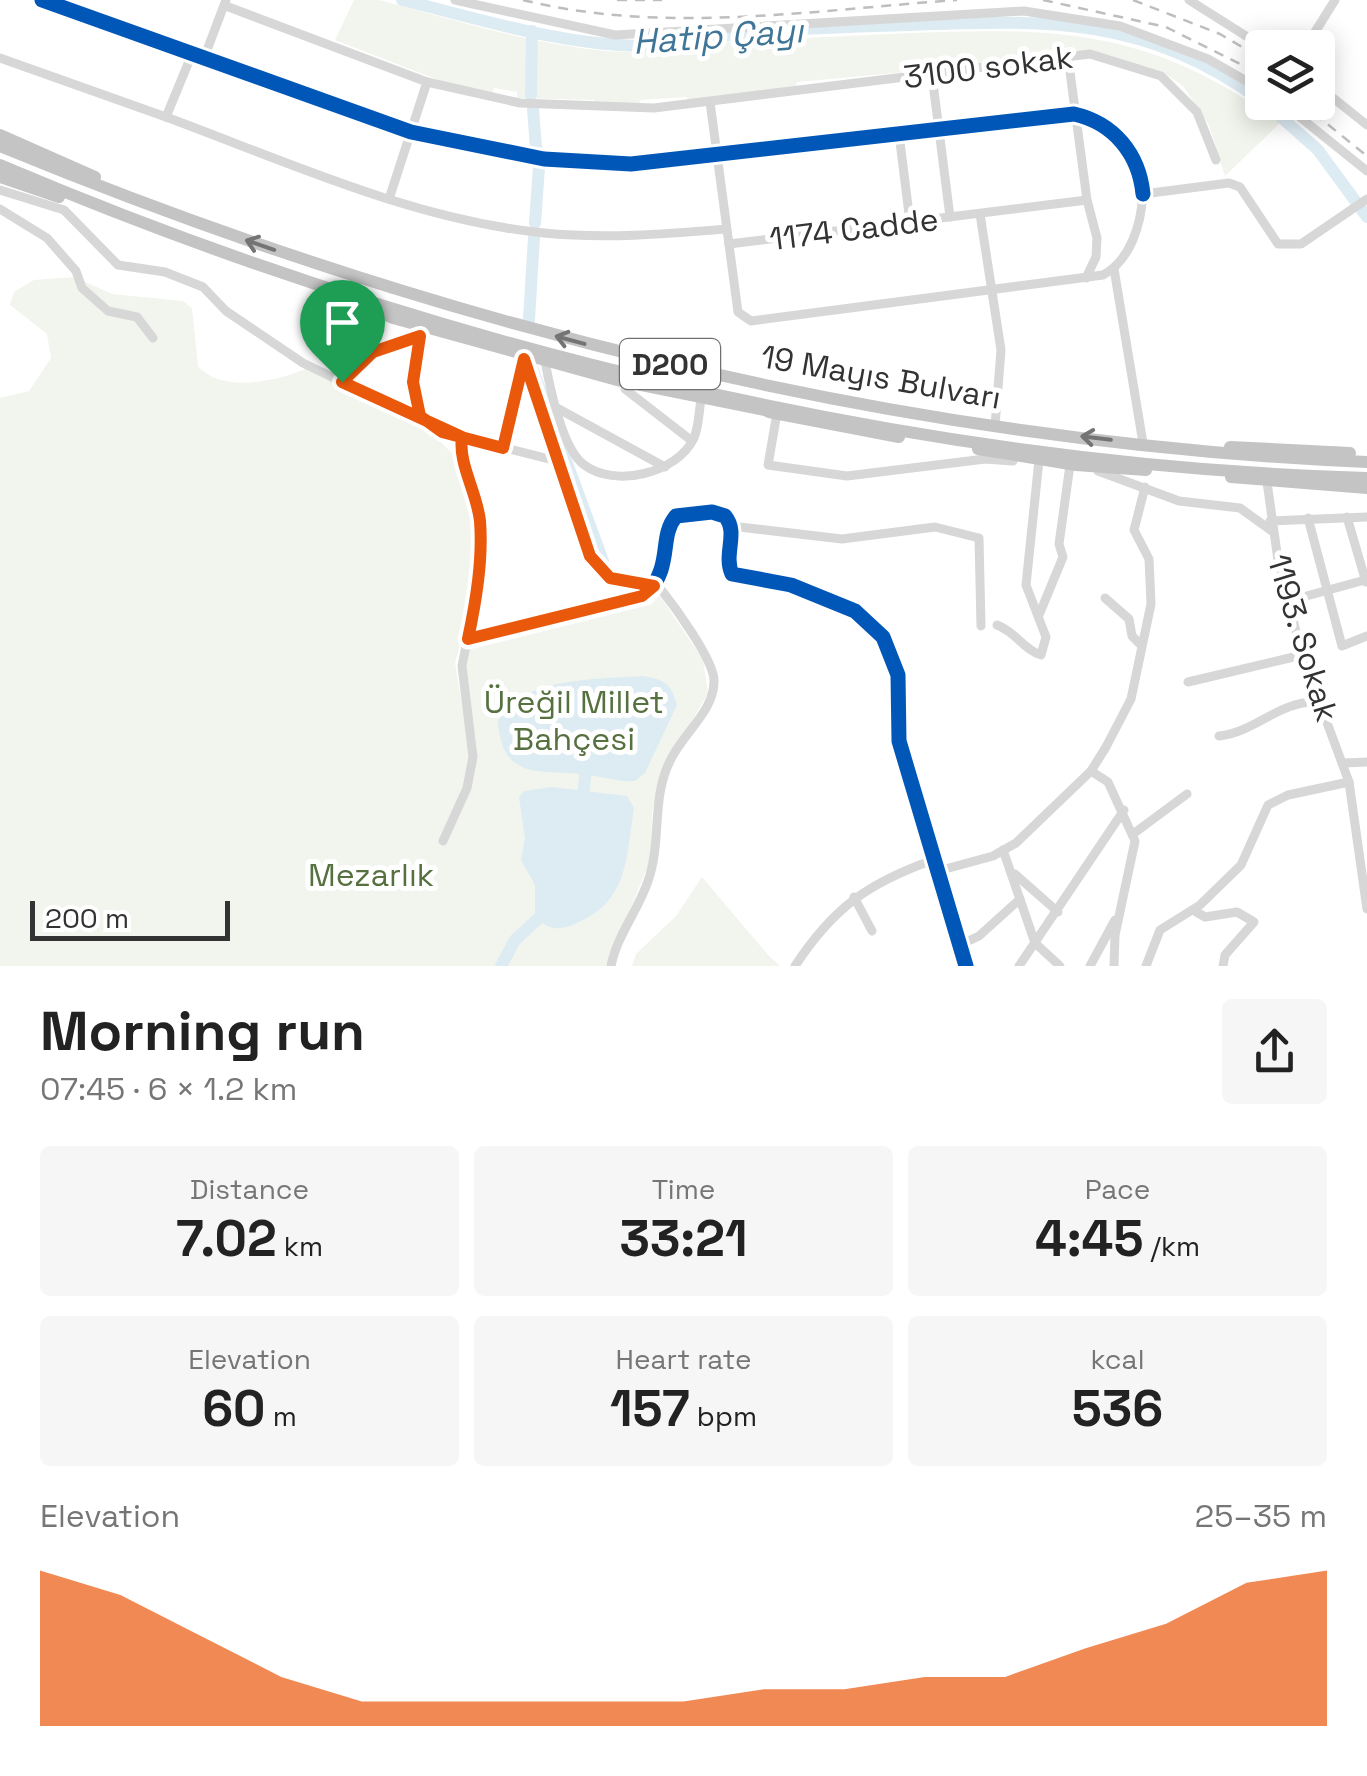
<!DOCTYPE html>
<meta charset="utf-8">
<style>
body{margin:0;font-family:"Space Grotesk",sans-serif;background:#f6f6f6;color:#222;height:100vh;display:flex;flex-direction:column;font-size:38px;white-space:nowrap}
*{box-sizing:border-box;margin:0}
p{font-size:32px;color:#767676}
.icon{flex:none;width:55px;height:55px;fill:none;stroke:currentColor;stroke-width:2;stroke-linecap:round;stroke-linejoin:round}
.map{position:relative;height:966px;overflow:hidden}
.details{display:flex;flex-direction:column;background:#fff;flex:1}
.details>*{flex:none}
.fabs{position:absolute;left:1245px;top:30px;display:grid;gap:20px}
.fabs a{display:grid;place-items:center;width:90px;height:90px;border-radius:10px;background:#fff;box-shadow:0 5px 25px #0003;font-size:50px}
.scale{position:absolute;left:30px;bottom:25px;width:200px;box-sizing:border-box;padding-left:10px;border:5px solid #333;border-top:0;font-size:28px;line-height:35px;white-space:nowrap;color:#333;-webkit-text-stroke:8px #fff;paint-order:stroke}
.pin{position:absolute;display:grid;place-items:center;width:85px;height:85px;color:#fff;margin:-102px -42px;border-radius:50% 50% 50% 0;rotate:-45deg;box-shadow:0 0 10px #0007}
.pin .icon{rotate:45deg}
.round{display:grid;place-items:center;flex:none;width:105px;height:105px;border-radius:10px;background:#f6f6f6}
.head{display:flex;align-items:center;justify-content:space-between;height:170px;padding:0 40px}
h1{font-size:55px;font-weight:600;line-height:75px}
.figures{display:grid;grid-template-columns:repeat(3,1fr);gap:15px;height:170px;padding:10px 40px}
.figures div{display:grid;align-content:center;border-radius:10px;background:#f6f6f6;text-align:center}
.figures b{font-size:50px;font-weight:600}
.figures small{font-size:28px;font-weight:400}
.figures p{font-size:28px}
.chart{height:280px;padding:20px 40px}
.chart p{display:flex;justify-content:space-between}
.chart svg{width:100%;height:180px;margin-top:10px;fill:#ea580c;opacity:.7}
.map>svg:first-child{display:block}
.green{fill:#f1f5ed}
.water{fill:#ddebf3}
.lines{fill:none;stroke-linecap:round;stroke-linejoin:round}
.river{stroke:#ddebf3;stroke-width:12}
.minor{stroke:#d7d7d7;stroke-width:9}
.highway{stroke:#c4c4c4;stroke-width:12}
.rail{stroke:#bebebe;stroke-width:2.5;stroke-dasharray:10 8;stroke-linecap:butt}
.cycleway-casing{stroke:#fff;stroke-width:21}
.cycleway{stroke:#0057b8;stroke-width:15}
.oneway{stroke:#747474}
.route-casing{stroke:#fff;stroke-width:20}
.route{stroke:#ea580c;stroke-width:12}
.labels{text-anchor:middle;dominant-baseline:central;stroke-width:10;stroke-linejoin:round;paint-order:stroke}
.shield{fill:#fff;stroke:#707070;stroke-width:2.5}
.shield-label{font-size:30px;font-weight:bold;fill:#333}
.street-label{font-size:32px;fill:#333;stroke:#fff}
.park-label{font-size:32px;fill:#56703f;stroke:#fff}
.water-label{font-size:35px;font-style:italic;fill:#3f7597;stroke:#fff}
</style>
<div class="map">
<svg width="1367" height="966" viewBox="0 0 1367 966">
<rect width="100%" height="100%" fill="#fff"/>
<g class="green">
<path d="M 354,0 L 379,0 C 459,21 541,48 624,52 C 661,53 694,45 730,42 C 791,38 852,36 913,33 C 1064,27 1153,31 1280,123 L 1225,176 L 1209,125 L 1183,86 L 1163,72 L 1102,54 L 797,82 L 796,86 L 688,102 L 687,97 L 640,100 L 639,105 L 595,105 L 594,100 L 517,98 L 517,92 L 494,88 L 492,94 L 446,83 L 335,40 Z"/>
<path d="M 74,277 L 112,294 L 183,301 L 192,308 L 198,366 C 222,394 278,381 308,368 L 431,433 L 452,453 L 465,480 L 475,525 L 474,594 L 455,663 L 471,756 L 465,685 L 469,644 L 660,596 L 703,660 L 708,693 L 661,775 L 652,812 L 651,859 L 606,966 L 0,966 L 0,398 L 29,391 L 51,358 L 47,334 L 10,305 L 14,292 L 34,280 Z"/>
<path d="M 702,877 L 768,955 L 780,966 L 632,966 L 636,954 L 676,916 Z"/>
</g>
<g class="water">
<path d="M 642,676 C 664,679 671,683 677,705 L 645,773 L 635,781 C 619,782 604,777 588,775 C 544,768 502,784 498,721 C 520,677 598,679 642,676 Z"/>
<path d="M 552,787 L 627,796 L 634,808 C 626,857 629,901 577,923 C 559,931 549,931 535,916 L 535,885 L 521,860 L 525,838 L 519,797 L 524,791 Z"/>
</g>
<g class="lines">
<g class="river">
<path d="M 402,0 C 480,19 560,45 641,46 C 677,46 711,36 747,33 C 800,28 853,27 907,25 C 1047,20 1143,15 1262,101"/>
<path d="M 531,95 L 532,31"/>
<path d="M 1264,102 L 1318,150 L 1367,217"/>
<path d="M 533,109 L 536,148"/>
<path d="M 535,223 L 539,167"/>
<path d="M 529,320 L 534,237"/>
<path d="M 532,368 L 603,561"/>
<path d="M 582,805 L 587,760"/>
<path d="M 501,966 L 515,940 L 550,908"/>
</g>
<g class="minor">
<path d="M 42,0 L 411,132 L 544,159 L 631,164 L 1074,114 C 1114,123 1139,154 1143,194"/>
<path d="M 455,0 L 615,35 L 1024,11 L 1120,26 L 1208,59 L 1262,90"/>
<path d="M 1189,0 L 1265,48"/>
<path d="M 226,6 L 427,82"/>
<path d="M 1305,48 L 1335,0"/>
<path d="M 192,54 L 166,117 C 288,162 413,220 544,233 C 605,239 665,234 726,229"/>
<path d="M 1068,57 L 1087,200 L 1097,238 L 1096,257 L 1086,278"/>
<path d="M 0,58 L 166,117"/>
<path d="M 204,58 L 226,0"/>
<path d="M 932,75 L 950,217"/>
<path d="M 1318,86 L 1367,125"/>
<path d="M 710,102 L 738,312 L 751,321 L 1103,275 C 1131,260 1141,224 1143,194 L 1229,183 L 1240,187 L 1278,244 L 1301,244 L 1367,199"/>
<path d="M 1281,102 L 1367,171"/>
<path d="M 899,134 L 910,222"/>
<path d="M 0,190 L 64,210 L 118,265 L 165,272 L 203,287 L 226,311 L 303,363 L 404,412 L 420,415"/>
<path d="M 389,199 L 427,82 L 520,103 L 654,108 L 1090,54 L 1161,76 L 1197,112 L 1216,160"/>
<path d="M 0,209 L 47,238 L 76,271 L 82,288 L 108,311 L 137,317 L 153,338"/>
<path d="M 980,214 L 1001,350 L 995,426"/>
<path d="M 729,244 L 1087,200"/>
<path d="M 1114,269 L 1143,443"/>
<path d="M 422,327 L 413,382 L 420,415 L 443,432 L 561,462"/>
<path d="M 524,359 L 590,556 L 610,578 L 660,588 C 675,607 713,659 714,680 C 715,711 682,734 670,761 C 651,799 662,842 648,881 C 638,911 617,935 611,966"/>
<path d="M 545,361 C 550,388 562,447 583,464 C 614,489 678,473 694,438 C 699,426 699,411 701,399"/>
<path d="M 343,382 L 373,352 L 421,336"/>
<path d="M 625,389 L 692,441"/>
<path d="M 557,408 L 665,467"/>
<path d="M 777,413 L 768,465 L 847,476 L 985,459 L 1013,461"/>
<path d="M 503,448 L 524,358"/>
<path d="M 1098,471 L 1179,501 L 1240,508 L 1272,531"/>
<path d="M 1267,482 L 1278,560 L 1302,655 L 1349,782 L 1367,909"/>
<path d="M 1347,517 L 1366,582"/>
<path d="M 1308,518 L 1342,646 L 1367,636"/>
<path d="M 1270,521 L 1367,517"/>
<path d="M 731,526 L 842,539 L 935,527 L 979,538 L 981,626"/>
<path d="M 1105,598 L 1129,619 L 1132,636 L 1140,644"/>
<path d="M 1288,601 L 1365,580"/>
<path d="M 1039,615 L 1063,557 L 1059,544 L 1070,465"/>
<path d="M 997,625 C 1016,632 1024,650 1041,655 L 1046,637 L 1026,585 L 1039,460"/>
<path d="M 468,639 L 646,595 C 674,564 658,538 676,516 L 712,512 L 725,516 C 739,533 723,554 732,574 L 791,585 L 855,611 L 883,637 L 898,675 L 899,741 L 966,966"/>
<path d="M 1188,682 L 1302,655"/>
<path d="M 1219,736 C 1256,732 1280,700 1318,702"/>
<path d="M 1344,763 L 1367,762"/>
<path d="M 1091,771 L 1108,782 L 1135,841 L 1115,935 L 1114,966"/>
<path d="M 1133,834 L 1187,794"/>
<path d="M 443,841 L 467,788 L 473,757 L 462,666 L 477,590 L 480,521 L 460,451 L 462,437"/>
<path d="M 1003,850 L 1035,943 L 1060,966"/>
<path d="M 938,871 L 993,856 L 1016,843 L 1091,771 L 1106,747 L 1131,699 L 1151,604 L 1149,559 L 1134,530 L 1145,487"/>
<path d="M 1015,874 L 1058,912"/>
<path d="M 854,897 L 872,931"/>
<path d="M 1193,910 L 1205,917 L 1237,912 L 1254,922 L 1225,955 L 1223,966"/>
<path d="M 960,945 L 979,936 L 1020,899"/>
<path d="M 795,966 C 833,908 868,883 933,860"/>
<path d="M 1019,966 L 1124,810"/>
<path d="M 1090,966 L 1115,920"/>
<path d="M 1146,966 L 1160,930 L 1200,905 L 1241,865 L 1268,805 L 1288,795 L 1349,782"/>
</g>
<g class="highway">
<path d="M 0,135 L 95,177"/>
<path d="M 0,146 C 434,325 897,442 1367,462"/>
<path d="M 0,165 C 421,344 908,465 1367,478"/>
<path d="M 0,177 L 59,197"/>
<path d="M 358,304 L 393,318 L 617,380 L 774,412"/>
<path d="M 769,412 L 899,437"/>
<path d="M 1230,447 L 1350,453"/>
<path d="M 978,449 L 1076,465 L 1146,470"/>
<path d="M 1231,477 L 1367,488"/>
</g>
<g class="rail">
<path d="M 523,0 C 664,35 814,10 957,0"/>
<path d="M 617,0 L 662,0"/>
<path d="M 1043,0 L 1166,27 L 1262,75"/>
<path d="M 1133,0 L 1220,34 L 1254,54"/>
<path d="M 1300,102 L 1367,156"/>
</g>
<defs>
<g id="cycleway">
<path d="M 42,0 L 411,132 L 544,159 L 631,164 L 1074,114 C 1114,123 1139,154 1143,194"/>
<path d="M 468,639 L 646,595 C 674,564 658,538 676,516 L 712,512 L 725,516 C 739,533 723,554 732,574 L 791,585 L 855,611 L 883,637 L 898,675 L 899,741 L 966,966"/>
</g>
</defs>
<use href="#cycleway" class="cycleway-casing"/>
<use href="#cycleway" class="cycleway"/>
</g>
<defs><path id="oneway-shaft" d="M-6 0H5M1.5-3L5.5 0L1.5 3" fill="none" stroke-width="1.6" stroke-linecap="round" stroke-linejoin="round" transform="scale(2.5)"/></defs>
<g class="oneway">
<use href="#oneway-shaft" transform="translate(260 245) rotate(-161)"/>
<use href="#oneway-shaft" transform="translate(570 340) rotate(-165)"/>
<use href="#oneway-shaft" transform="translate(1096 438) rotate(-173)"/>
</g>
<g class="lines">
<defs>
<path id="route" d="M 342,382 L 462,437 C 458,464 477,492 480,521 C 483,560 476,601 468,639 L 642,596 L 654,586 L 610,578 L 590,556 L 524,359 L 503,448 L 442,432 L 420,416 L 413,382 L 420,336 L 373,352 L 342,382"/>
</defs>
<use href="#route" class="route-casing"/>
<use href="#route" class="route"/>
</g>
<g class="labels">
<rect class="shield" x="620" y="339" width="100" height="50" rx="8"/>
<g class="shield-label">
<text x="670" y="364">D200</text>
</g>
<g class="street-label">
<text transform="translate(988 67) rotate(-7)">3100 sokak</text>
<text transform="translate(854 229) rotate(-7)">1174 Cadde</text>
<text transform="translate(881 377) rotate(10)">19 Mayıs Bulvarı</text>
<text transform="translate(1303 638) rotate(73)">1193. Sokak</text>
</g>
<g class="park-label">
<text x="574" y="702">Üreğil Millet<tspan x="574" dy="37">Bahçesi</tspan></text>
<text x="371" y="875">Mezarlık</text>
</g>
<g class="water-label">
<text transform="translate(718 36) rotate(-4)">Hatip Çayı</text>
</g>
</g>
</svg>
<div class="fabs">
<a><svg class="icon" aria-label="layers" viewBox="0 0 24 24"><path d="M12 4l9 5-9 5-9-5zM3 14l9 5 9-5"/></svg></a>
</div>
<div class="scale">200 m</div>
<div class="pin" style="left:342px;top:382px;background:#1e9e55"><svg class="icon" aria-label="arrive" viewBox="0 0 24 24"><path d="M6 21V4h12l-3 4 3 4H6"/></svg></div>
</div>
<section class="details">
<div class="head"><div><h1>Morning run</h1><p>07:45 · 6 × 1.2 km</p></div><a class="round"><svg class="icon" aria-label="share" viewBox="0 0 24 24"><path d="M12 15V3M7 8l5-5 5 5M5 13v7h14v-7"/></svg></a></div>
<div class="figures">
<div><p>Distance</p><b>7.02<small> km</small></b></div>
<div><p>Time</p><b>33:21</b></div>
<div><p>Pace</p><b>4:45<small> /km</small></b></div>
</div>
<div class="figures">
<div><p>Elevation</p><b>60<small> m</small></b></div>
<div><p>Heart rate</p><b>157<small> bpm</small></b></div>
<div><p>kcal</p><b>536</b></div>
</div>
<div class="chart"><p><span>Elevation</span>25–35 m</p>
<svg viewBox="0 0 160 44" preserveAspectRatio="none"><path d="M0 44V6L10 12L20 22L30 32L40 38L50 38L60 38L70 38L80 38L90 35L100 35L110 32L120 32L130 25L140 19L150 9L160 6V44z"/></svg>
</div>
</section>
